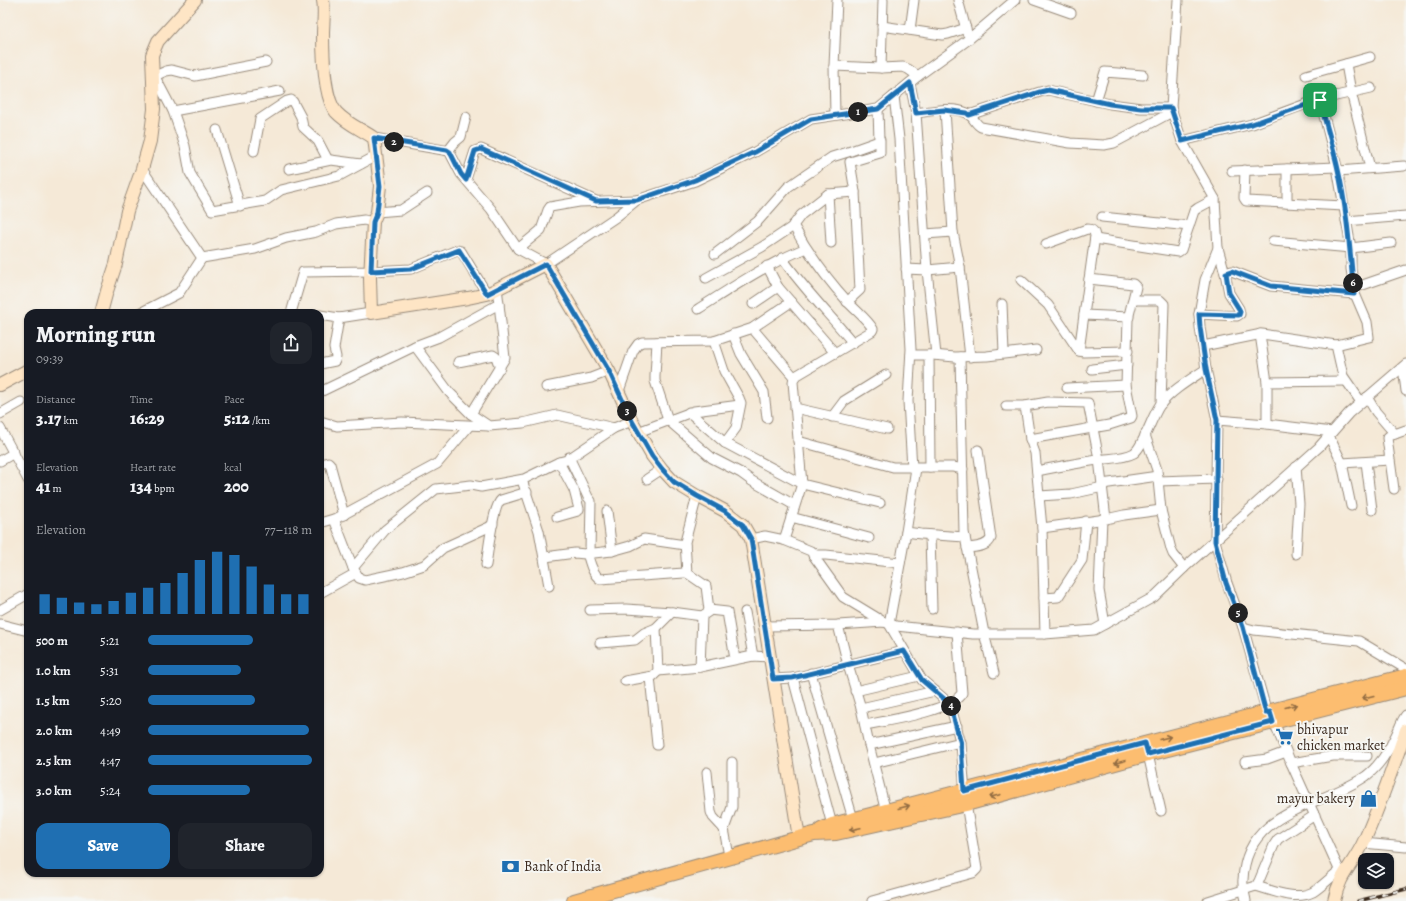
<!DOCTYPE html>
<meta charset="utf-8">
<style>
body{margin:0;font-family:Alegreya,serif;background:#20242c;color:#f1f3f6;height:100vh;display:flex;flex-direction:column;font-size:15px;white-space:nowrap}
*{box-sizing:border-box;margin:0}
p{font-size:13px;color:#9ea1a6}
.icon{flex:none;width:22px;height:22px;fill:none;stroke:currentColor;stroke-width:2;stroke-linecap:round;stroke-linejoin:round}
.map{position:relative;flex:1;overflow:hidden}
.drawer{position:absolute;left:24px;top:309px;width:300px;height:568px;display:flex;flex-direction:column;background:#171b24;border-radius:12px;box-shadow:0 1px 3px #0004}
.drawer>*{flex:none}
.tools{position:absolute;left:1358px;top:853px;display:grid;gap:8px}
.tools a{display:grid;place-items:center;width:36px;height:36px;border-radius:8px;background:#171b24;box-shadow:0 1px 3px #0004;font-size:20px}
.pin{position:absolute;display:grid;place-items:center;width:34px;height:34px;color:#fff;margin:-17px;border-radius:8px;box-shadow:0 2px 6px #0006}
.km{position:absolute;width:20px;height:20px;margin:-10px;border-radius:50%;background:#222;color:#fff;font-size:11px;line-height:20px;text-align:center}
.round{display:grid;place-items:center;flex:none;width:42px;height:42px;border-radius:12px;background:#20242c}
.headline{display:flex;align-items:center;justify-content:space-between;height:68px;padding:0 12px}
h1{font-size:22px;font-weight:800;line-height:30px}
.metrics{display:grid;grid-template-columns:repeat(3,1fr);gap:6px;height:68px;padding:4px 12px}
.metrics div{display:grid;align-content:center}
.metrics b{font-size:17px;font-weight:800}
.metrics small{font-size:11px;font-weight:400}
.metrics p{font-size:11px}
.chart{height:112px;padding:8px 12px}
.chart p{display:flex;justify-content:space-between}
.chart svg{width:100%;height:72px;margin-top:4px;stroke:#1f6fb2;stroke-width:6}
.button{display:flex;gap:8px;margin-top:auto;padding:8px 12px}
.button a{flex:1;height:46px;border-radius:12px;background:#1f6fb2;color:#fff;font-size:16px;font-weight:800;line-height:46px;text-align:center}
.button a+a{background:#20242c;color:#f1f3f6}
ul{padding:0 12px;list-style:none;font-size:13px}
li{display:grid;grid-template-columns:64px 48px 1fr;align-items:center;height:30px}
li i{height:10px;border-radius:5px;background:#1f6fb2}
.map>svg:first-child{display:block}
.lines{fill:none;stroke-linecap:round;stroke-linejoin:round}
.street-casing{stroke:#988a7a;stroke-width:11}
.secondary-casing{stroke:#988a7a;stroke-width:14}
.primary-casing{stroke:#988a7a;stroke-width:16}
.street{stroke:#fff;stroke-width:9}
.secondary{stroke:#fee5c5;stroke-width:12}
.primary{stroke:#fcbd6f;stroke-width:14}
.rail-casing{stroke:#3b2a1e;stroke-width:3.5}
.rail{stroke:#f6f6f2;stroke-width:2;stroke-dasharray:6;stroke-linecap:butt}
.oneway{stroke:#926c42}
.route-casing{stroke:#fff;stroke-width:8}
.route{stroke:#1f6fb2;stroke-width:5}
.labels{text-anchor:middle;dominant-baseline:central;stroke-width:4;stroke-linejoin:round;paint-order:stroke}
.poi-label{font-size:14px;fill:#3b2a1e;stroke:#f6f6f2;text-anchor:start}
</style>
<div class="map">
<svg width="1406" height="901" viewBox="0 0 1406 901">
<rect width="100%" height="100%" fill="#f6f6f2"/>
<filter id="ink" filterUnits="userSpaceOnUse"><feTurbulence type="fractalNoise" baseFrequency=".025" numOctaves="2"/><feDisplacementMap in="SourceGraphic" scale="8" xChannelSelector="R" yChannelSelector="G"/><feConvolveMatrix kernelMatrix="1 2 1 2 8 2 1 2 1" color-interpolation-filters="sRGB"/></filter>
<filter id="wash" filterUnits="userSpaceOnUse"><feTurbulence type="fractalNoise" baseFrequency=".012" numOctaves="4" result="noise"/><feDisplacementMap in="SourceGraphic" scale="16" xChannelSelector="R" yChannelSelector="G"/><feGaussianBlur stdDeviation="0.9" result="paint"/><feColorMatrix in="noise" values="0 0 0 0 0 0 0 0 0 0 0 0 0 0 0 0 0 1.4 0 .05"/><feComposite in="paint" operator="in"/></filter>
<g filter="url(#wash)">
<rect width="100%" height="100%" fill="#f5e9d7"/>
</g>
<g filter="url(#ink)">
<g class="lines">
<defs>
<g id="street">
<path d="M 958,0 L 967,33"/>
<path d="M 1034,0 L 1071,13"/>
<path d="M 1178,0 L 1171,108 L 1182,141 L 1215,199 L 1218,248 L 1205,280 L 1199,314 L 1200,327 L 1206,369 L 1217,420 L 1215,541 L 1227,583 L 1243,627 L 1267,713"/>
<path d="M 882,26 L 942,35 L 948,34 L 966,28"/>
<path d="M 910,30 L 914,0"/>
<path d="M 1346,64 L 1351,92 L 1370,168"/>
<path d="M 834,66 L 881,68 L 903,67 L 908,69 L 918,76"/>
<path d="M 881,68 L 883,0"/>
<path d="M 153,73 L 173,111 L 185,146 L 190,173 L 212,210 L 265,201 L 281,190 L 339,176 L 376,156"/>
<path d="M 1306,75 L 1370,57"/>
<path d="M 155,76 L 166,71 L 172,70 L 195,76 L 266,62"/>
<path d="M 910,83 L 916,113 L 927,270 L 936,355"/>
<path d="M 894,96 L 899,139 L 911,349 L 908,401 L 912,468"/>
<path d="M 1096,101 L 1105,72 L 1143,75"/>
<path d="M 945,110 L 953,232 L 960,267 L 970,357"/>
<path d="M 173,111 L 280,91"/>
<path d="M 916,113 C 932,111 952,106 967,113 C 973,116 975,124 981,127 L 1070,143 L 1104,145 L 1114,143 L 1172,112"/>
<path d="M 835,115 L 834,66 L 837,0"/>
<path d="M 969,115 L 1040,92 L 1048,90 L 1110,104 L 1141,108 L 1171,108"/>
<path d="M 217,130 L 240,206"/>
<path d="M 374,138 L 449,151 L 461,174 L 491,209 L 518,249 L 546,264 L 616,217 L 637,200 L 695,181 L 755,152 L 811,119 L 878,109 L 918,76 L 969,39 L 1015,0"/>
<path d="M 1182,141 L 1252,124 L 1314,101 L 1371,88"/>
<path d="M 254,151 L 260,119 L 287,101 L 291,100 L 293,102 L 301,117 L 303,127 L 318,141 L 328,160"/>
<path d="M 448,151 L 455,142 L 461,137 L 466,117"/>
<path d="M 289,169 L 331,160 L 361,164"/>
<path d="M 1245,170 L 1244,198 L 1246,201 L 1344,206"/>
<path d="M 1232,171 L 1337,167"/>
<path d="M 1338,171 L 1404,166"/>
<path d="M 466,179 L 475,151 L 481,149 L 596,201"/>
<path d="M 828,194 L 831,243"/>
<path d="M 1287,203 L 1287,169"/>
<path d="M 377,212 L 401,210 L 427,193"/>
<path d="M 1102,217 L 1189,226"/>
<path d="M 1346,221 L 1406,216"/>
<path d="M 925,234 L 953,232"/>
<path d="M 1095,239 L 1178,252 L 1181,250 L 1194,211 L 1198,208 L 1215,199"/>
<path d="M 1273,241 L 1351,248 L 1391,243"/>
<path d="M 1046,244 L 1087,229 C 1092,229 1094,230 1095,236 L 1079,351"/>
<path d="M 1218,248 L 1225,273 L 1232,271 L 1271,286 L 1354,294"/>
<path d="M 518,249 L 541,230 L 548,210 L 550,207 L 579,202 L 637,200"/>
<path d="M 715,254 L 758,221 L 788,187 L 832,157 L 848,152 L 879,141 L 878,109"/>
<path d="M 202,258 L 255,249 L 286,238 L 316,232 L 336,224 L 364,220 L 373,222"/>
<path d="M 782,258 C 803,288 830,315 853,343"/>
<path d="M 767,266 L 778,287 L 835,353"/>
<path d="M 906,269 L 927,270 L 960,267"/>
<path d="M 706,278 L 762,247 L 792,227 L 801,215 L 828,194 L 855,192"/>
<path d="M 1021,280 L 1048,305 L 1079,351 L 1083,352 L 1128,351"/>
<path d="M 1354,288 L 1406,270"/>
<path d="M 1133,300 L 1160,300 L 1164,304 L 1161,404"/>
<path d="M 791,302 L 754,327 L 753,329 L 794,377"/>
<path d="M 847,302 L 860,290 L 855,192 L 850,162 L 880,153 L 880,140"/>
<path d="M 753,304 L 778,287"/>
<path d="M 1002,304 L 1004,353"/>
<path d="M 698,309 C 733,287 767,264 806,248"/>
<path d="M 140,313 L 179,293 L 202,258 L 142,169"/>
<path d="M 291,313 L 303,272 L 371,271 L 411,269 L 457,250 L 461,251 L 487,294"/>
<path d="M 1199,314 L 1237,316 L 1240,314 L 1239,309 L 1229,293 L 1225,273"/>
<path d="M 320,315 L 339,318 L 371,313"/>
<path d="M 1084,315 L 1129,317"/>
<path d="M 733,334 L 741,354 L 764,392 L 767,418"/>
<path d="M 1260,334 L 1267,382 L 1267,424"/>
<path d="M 714,341 L 724,371 L 739,398 L 741,403 L 736,428 L 725,443"/>
<path d="M 657,342 L 655,376 L 655,381 L 668,420 L 712,458 L 741,473 L 752,481 L 794,505"/>
<path d="M 1336,345 L 1343,376 L 1361,402"/>
<path d="M 415,346 L 449,392 L 471,414 L 489,426"/>
<path d="M 1203,346 L 1262,334 L 1336,345 L 1369,337 L 1367,322 L 1355,294 L 1351,269 L 1351,248 L 1337,167 L 1320,100"/>
<path d="M 911,355 L 933,355 L 955,357 L 987,356 L 1036,350"/>
<path d="M 929,355 L 930,467"/>
<path d="M 960,357 L 964,532 L 984,633 L 994,673"/>
<path d="M 458,362 L 493,355 L 496,357 L 500,368"/>
<path d="M 320,364 L 335,361 L 336,357 L 334,348 L 339,318"/>
<path d="M 1403,367 L 1406,391"/>
<path d="M 1092,369 L 1127,365"/>
<path d="M 1267,382 L 1345,381"/>
<path d="M 546,387 L 591,378 L 609,371"/>
<path d="M 1067,388 L 1126,385"/>
<path d="M 619,391 L 633,351 L 638,344 L 642,342 L 714,341 L 753,328"/>
<path d="M 320,392 L 415,346 L 439,337 L 499,304 L 497,288"/>
<path d="M 1367,397 L 1376,412 L 1395,434"/>
<path d="M 1006,406 L 1025,406 L 1048,402 L 1088,403 L 1099,459 L 1106,519"/>
<path d="M 1025,406 L 1030,439 L 1035,453 L 1039,496 L 1042,528 L 1045,634"/>
<path d="M 795,408 L 887,429"/>
<path d="M 689,412 L 725,443 L 802,484 L 880,503"/>
<path d="M 0,414 L 21,402"/>
<path d="M 471,414 L 505,358 L 499,304"/>
<path d="M 832,417 L 844,401 L 886,375"/>
<path d="M 1217,420 L 1267,424 L 1332,432"/>
<path d="M 320,421 L 337,426 L 402,422 L 489,426 L 523,423 L 557,415 L 614,428 L 632,421"/>
<path d="M 0,428 L 28,480"/>
<path d="M 638,432 L 694,411 L 740,405"/>
<path d="M 1145,435 L 1157,470 L 1161,510 L 1171,549 L 1173,554 L 1184,568"/>
<path d="M 1329,436 L 1342,463 L 1351,506"/>
<path d="M 1030,439 L 1109,425 L 1131,418 L 1132,416 L 1126,385 L 1128,319 L 1136,287 L 1133,284 L 1089,279"/>
<path d="M 798,441 L 893,467 L 953,467 L 963,469"/>
<path d="M 569,457 L 588,497 L 591,501 L 590,552"/>
<path d="M 0,461 L 14,453"/>
<path d="M 1366,462 L 1372,510"/>
<path d="M 1342,463 L 1390,460"/>
<path d="M 320,464 L 328,462 L 330,464 L 344,515"/>
<path d="M 1037,471 C 1057,467 1077,463 1098,460 C 1109,458 1123,459 1134,453 C 1143,447 1152,416 1160,405 C 1172,390 1191,379 1206,369"/>
<path d="M 647,479 L 662,469"/>
<path d="M 522,480 L 539,531 L 549,586"/>
<path d="M 1158,481 L 1217,479"/>
<path d="M 1102,484 L 1158,476"/>
<path d="M 1394,489 L 1387,438 L 1389,436 L 1406,430"/>
<path d="M 1039,496 L 1071,494 L 1103,487"/>
<path d="M 607,511 L 612,551"/>
<path d="M 557,517 L 578,511 L 579,509 L 574,490 L 559,462"/>
<path d="M 791,517 L 869,538"/>
<path d="M 334,519 L 353,568 L 359,578 L 365,580 L 403,572 L 424,565 L 443,548 L 489,527 L 493,524"/>
<path d="M 1102,519 L 1099,590 L 1105,624"/>
<path d="M 320,523 L 337,518 L 437,464 L 469,426"/>
<path d="M 1042,528 L 1106,519 L 1124,515 L 1161,510"/>
<path d="M 906,532 L 921,534 L 965,537"/>
<path d="M 930,535 L 932,609"/>
<path d="M 751,539 L 765,536 L 784,540 L 813,552 L 813,555 L 843,597 L 884,622"/>
<path d="M 784,540 L 802,484 L 793,382 L 794,377 L 872,331 L 873,329 C 867,319 856,311 848,302 C 827,279 808,253 793,225"/>
<path d="M 967,548 C 975,547 988,547 991,538 L 978,450"/>
<path d="M 587,553 C 590,562 592,574 600,579 L 684,573 L 687,573 L 706,586 L 709,610 L 708,612 L 702,616 L 700,667"/>
<path d="M 1296,554 L 1299,504 L 1296,467"/>
<path d="M 813,555 L 826,555 L 900,563"/>
<path d="M 545,557 L 575,553 L 585,554 L 612,551 L 630,546 L 644,539 L 685,545"/>
<path d="M 486,565 C 488,553 493,506 501,500 L 527,492"/>
<path d="M 353,568 L 385,530 L 436,489 L 471,485 L 481,487 L 524,479 L 559,462 L 567,460 L 614,428"/>
<path d="M 687,573 L 685,542 L 697,496"/>
<path d="M 320,593 L 356,573"/>
<path d="M 1044,598 L 1058,597 L 1082,560 L 1086,521"/>
<path d="M 0,610 L 28,594"/>
<path d="M 590,610 L 626,609 L 672,612 L 702,616"/>
<path d="M 709,610 L 727,612 L 735,659"/>
<path d="M 745,612 L 753,656"/>
<path d="M 0,624 L 28,631"/>
<path d="M 838,625 L 848,665 L 861,708 L 869,745 L 886,812"/>
<path d="M 765,626 L 838,625 L 884,622 L 896,626 L 973,634 L 1045,634 L 1094,630 L 1154,597 L 1184,568 L 1319,447 L 1349,413 L 1406,364"/>
<path d="M 1243,627 L 1254,630 L 1359,641 L 1406,669"/>
<path d="M 600,643 L 635,640 L 644,633 L 656,628 L 672,612"/>
<path d="M 658,671 L 700,667 L 753,656 L 770,657"/>
<path d="M 811,673 L 853,819"/>
<path d="M 650,677 L 657,745"/>
<path d="M 793,678 L 832,825"/>
<path d="M 773,679 L 793,678 L 904,651"/>
<path d="M 625,681 L 653,676 L 658,671 L 656,628"/>
<path d="M 855,691 L 919,676"/>
<path d="M 861,708 L 935,691"/>
<path d="M 1272,717 L 1291,763 L 1342,876"/>
<path d="M 865,725 C 886,721 952,711 962,693 L 957,632"/>
<path d="M 869,745 L 957,726"/>
<path d="M 1147,750 L 1161,811"/>
<path d="M 1245,762 L 1267,759 L 1286,752"/>
<path d="M 874,763 L 961,742"/>
<path d="M 1291,763 L 1333,756 L 1367,756"/>
<path d="M 707,772 L 711,812 L 713,817 L 724,829"/>
<path d="M 1363,843 L 1406,847"/>
<path d="M 729,856 L 724,829 L 732,807 L 732,762"/>
<path d="M 1256,886 C 1273,891 1296,901 1313,892 C 1322,886 1331,877 1340,870"/>
<path d="M 872,901 L 973,873 L 977,869 L 966,804 L 961,744 L 950,704 L 922,680 L 889,624 L 906,532 L 916,468"/>
<path d="M 1208,901 L 1256,886 L 1259,881 L 1274,845 L 1278,839 L 1315,815"/>
<path d="M 1246,901 C 1245,894 1242,887 1243,880 C 1246,809 1320,808 1366,776 C 1378,767 1389,751 1395,737 C 1399,730 1401,721 1406,715"/>
</g>
<g id="secondary">
<path d="M 323,0 C 325,11 323,23 323,34 C 323,53 324,98 336,112 C 347,124 361,129 374,138 L 380,186 L 377,212 L 373,222 L 370,278 L 371,313 L 468,298 L 487,294 L 546,264 L 609,371 L 632,421 L 652,456 L 662,469 L 674,482 L 697,496 L 725,511 L 743,525 L 751,539 L 799,838"/>
<path d="M 101,313 L 107,291 L 116,264 L 127,211 L 142,169 L 150,141 L 154,109 L 152,55 L 158,41 L 195,0"/>
<path d="M 0,385 L 28,370"/>
<path d="M 1334,901 C 1339,874 1354,864 1364,841 C 1380,806 1393,767 1406,730"/>
</g>
<g id="primary">
<path d="M 821,830 L 832,825 L 1406,676"/>
<path d="M 574,901 L 799,838 L 814,834 L 836,833 L 966,804 L 1148,754 L 1406,688"/>
</g>
</defs>
<use href="#street" class="street-casing"/>
<use href="#secondary" class="secondary-casing"/>
<use href="#primary" class="primary-casing"/>
<use href="#street" class="street"/>
<use href="#secondary" class="secondary"/>
<use href="#primary" class="primary"/>
<defs>
<path id="rail" d="M 1358,901 L 1406,889"/>
</defs>
<use href="#rail" class="rail-casing"/>
<use href="#rail" class="rail"/>
</g>
<defs><path id="oneway-shaft" d="M-6 0H5M1.5-3L5.5 0L1.5 3" fill="none" stroke-width="1.6" stroke-linecap="round" stroke-linejoin="round"/></defs>
<g class="oneway">
<use href="#oneway-shaft" transform="translate(1368 697) rotate(166)"/>
<use href="#oneway-shaft" transform="translate(1291 706) rotate(-15)"/>
<use href="#oneway-shaft" transform="translate(1165 738) rotate(-14)"/>
<use href="#oneway-shaft" transform="translate(1120 762) rotate(165)"/>
<use href="#oneway-shaft" transform="translate(995 796) rotate(165)"/>
<use href="#oneway-shaft" transform="translate(904 807) rotate(-15)"/>
<use href="#oneway-shaft" transform="translate(855 829) rotate(168)"/>
</g>
</g>
<g class="lines" filter="url(#ink)">
<defs>
<path id="route" d="M 910,83 L 916,113 L 944,110 L 967,113 L 969,115 L 1040,92 L 1048,90 L 1110,104 L 1141,108 L 1171,108 L 1182,141 L 1252,124 L 1320,100 C 1325,122 1332,143 1337,165 C 1347,207 1350,251 1354,294 L 1271,286 L 1232,271 L 1226,273 L 1229,293 L 1239,309 L 1240,312 L 1239,315 L 1199,314 L 1200,327 L 1206,369 L 1217,420 L 1215,541 L 1226,583 L 1243,627 L 1266,713 L 1270,712 L 1273,722 L 1148,754 L 1145,743 L 964,791 L 961,744 L 950,704 L 922,680 L 904,651 L 792,678 L 773,679 L 751,539 L 743,525 L 725,511 L 697,496 L 674,482 L 662,469 L 652,456 L 632,421 L 609,371 L 546,264 L 487,294 L 459,250 L 411,269 L 371,271 L 373,222 L 377,212 L 380,186 L 374,138 L 447,150 L 450,152 L 461,174 L 466,180 L 475,151 L 481,149 L 596,201 L 637,200 L 695,180 L 755,152 L 811,119 L 878,109 Z"/>
</defs>
<use href="#route" class="route-casing"/>
<use href="#route" class="route"/>
</g>
<defs>
<symbol id="supermarket-bare" viewBox="-9 -9 18 18"><path d="M-6-5.5h2.5l.6 2H6L4.5 2H-2.5L-4.4-4H-6ZM-1.5 3.2a1.3 1.3 0 1 0 .1 0ZM3 3.2a1.3 1.3 0 1 0 .1 0Z" fill="#1f6fb2" stroke="#f6f6f2" stroke-width="2.5" paint-order="stroke"/></symbol>
<symbol id="shop-bare" viewBox="-9 -9 18 18"><path d="M-5-2.5h2.3a2.7 3.5 0 0 1 5.4 0H5L5.5 6h-11ZM-1.5-2.5h3a1.5 2.3 0 0 0-3 0Z" fill="#1f6fb2" stroke="#f6f6f2" stroke-width="2.5" paint-order="stroke"/></symbol>
<symbol id="bank-bare" viewBox="-9 -9 18 18"><path d="M-6-4H6V4H-6ZM0-2.3a2.3 2.3 0 1 0 0 4.6a2.3 2.3 0 1 0 0-4.6Z" fill="#1f6fb2" stroke="#f6f6f2" stroke-width="2.5" paint-order="stroke"/></symbol>
</defs>
<g fill-rule="evenodd">
<use href="#supermarket-bare" x="1272" y="724" width="25" height="25"/>
<use href="#shop-bare" x="1356" y="786" width="25" height="25"/>
<use href="#bank-bare" x="498" y="854" width="25" height="25"/>
</g>
<g class="labels">
<g class="poi-label">
<text x="1297" y="729">bhivapur<tspan x="1297" dy="16">chicken market</tspan></text>
<text x="1355" y="798" text-anchor="end">mayur bakery</text>
<text x="524" y="866">Bank of India</text>
</g>
</g>
</svg>
<div class="tools">
<a><svg class="icon" aria-label="layers" viewBox="0 0 24 24"><path d="M12 4l9 5-9 5-9-5zM3 14l9 5 9-5"/></svg></a>
</div>
<div class="pin" style="left:1320px;top:100px;background:#1e9e55"><svg class="icon" aria-label="arrive" viewBox="0 0 24 24"><path d="M6 21V4h12l-3 4 3 4H6"/></svg></div>
<b class="km" style="left:858px;top:112px">1</b>
<b class="km" style="left:394px;top:142px">2</b>
<b class="km" style="left:627px;top:411px">3</b>
<b class="km" style="left:951px;top:706px">4</b>
<b class="km" style="left:1238px;top:613px">5</b>
<b class="km" style="left:1353px;top:283px">6</b>
<section class="drawer">
<div class="headline"><div><h1>Morning run</h1><p>09:39</p></div><a class="round"><svg class="icon" aria-label="share" viewBox="0 0 24 24"><path d="M12 15V3M7 8l5-5 5 5M5 13v7h14v-7"/></svg></a></div>
<div class="metrics">
<div><p>Distance</p><b>3.17<small> km</small></b></div>
<div><p>Time</p><b>16:29</b></div>
<div><p>Pace</p><b>5:12<small> /km</small></b></div>
</div>
<div class="metrics">
<div><p>Elevation</p><b>41<small> m</small></b></div>
<div><p>Heart rate</p><b>134<small> bpm</small></b></div>
<div><p>kcal</p><b>200</b></div>
</div>
<div class="chart"><p><span>Elevation</span>77–118 m</p>
<svg viewBox="0 0 160 44" preserveAspectRatio="none"><path d="M5 44V32M15 44V34M25 44V37M35 44V38M45 44V36M55 44V31M65 44V28M75 44V25M85 44V19M95 44V11M105 44V6M115 44V8M125 44V15M135 44V26M145 44V32M155 44V32"/></svg>
</div>
<ul>
<li><b>500 m</b>5:21<i style="width:64%"></i></li>
<li><b>1.0 km</b>5:31<i style="width:57%"></i></li>
<li><b>1.5 km</b>5:20<i style="width:65%"></i></li>
<li><b>2.0 km</b>4:49<i style="width:98%"></i></li>
<li><b>2.5 km</b>4:47<i style="width:100%"></i></li>
<li><b>3.0 km</b>5:24<i style="width:62%"></i></li>
</ul>
<div class="button"><a>Save</a><a>Share</a></div>
</section>
</div>
